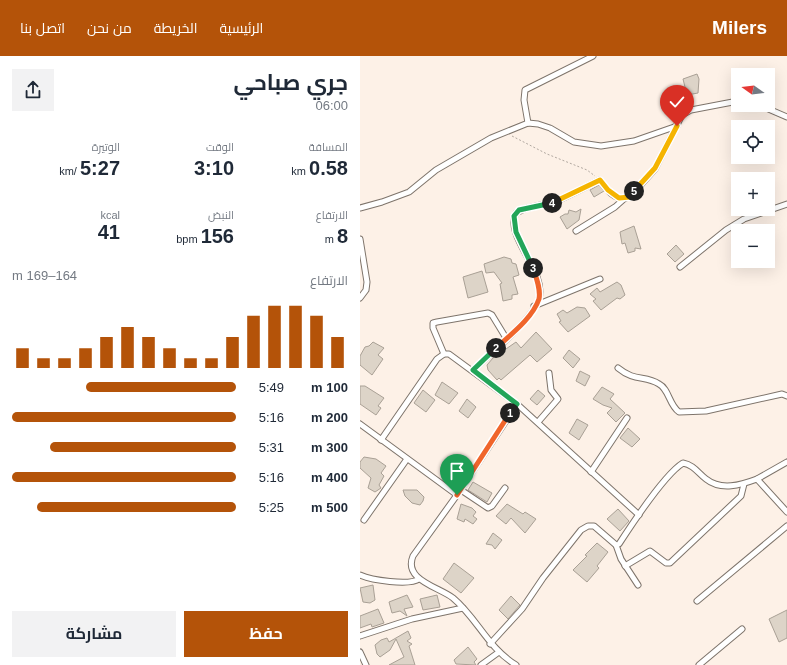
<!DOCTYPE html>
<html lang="ar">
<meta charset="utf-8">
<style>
body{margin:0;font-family:Arial,Cairo,sans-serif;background:#f2f2f3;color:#1f2937;direction:rtl;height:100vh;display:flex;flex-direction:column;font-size:15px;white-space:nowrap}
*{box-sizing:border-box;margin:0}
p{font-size:13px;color:#747a83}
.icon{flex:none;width:22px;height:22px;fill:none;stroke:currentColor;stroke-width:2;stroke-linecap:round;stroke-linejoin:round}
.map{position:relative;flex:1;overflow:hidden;direction:ltr}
.panel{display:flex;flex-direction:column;background:#fff;width:360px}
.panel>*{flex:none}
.needle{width:26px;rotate:284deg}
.tools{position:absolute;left:371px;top:12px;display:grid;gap:8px}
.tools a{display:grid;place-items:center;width:44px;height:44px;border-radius:0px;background:#fff;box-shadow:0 4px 16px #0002;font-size:20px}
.pin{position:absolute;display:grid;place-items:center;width:34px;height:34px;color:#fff;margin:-41px -17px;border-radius:50% 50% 50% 0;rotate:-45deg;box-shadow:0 0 4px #0007}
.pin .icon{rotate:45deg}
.km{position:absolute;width:20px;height:20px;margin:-10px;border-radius:50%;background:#222;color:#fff;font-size:11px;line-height:20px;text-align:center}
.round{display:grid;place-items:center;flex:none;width:42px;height:42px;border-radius:0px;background:#f2f2f3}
.summary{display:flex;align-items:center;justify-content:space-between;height:68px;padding:0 12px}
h1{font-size:22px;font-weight:700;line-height:30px}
.figures{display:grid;grid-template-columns:repeat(3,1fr);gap:6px;height:68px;padding:4px 12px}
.figures div{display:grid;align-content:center}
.figures b{font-size:20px;font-weight:700}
.figures small{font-size:11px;font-weight:400}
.figures p{font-size:11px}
.chart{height:112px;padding:8px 12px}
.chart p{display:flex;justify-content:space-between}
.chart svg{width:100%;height:72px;margin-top:4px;stroke:#b45309;stroke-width:6}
.action{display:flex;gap:8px;margin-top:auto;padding:8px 12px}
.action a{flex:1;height:46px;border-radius:0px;background:#b45309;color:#fff;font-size:16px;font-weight:700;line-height:46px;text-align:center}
.action a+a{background:#f2f2f3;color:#1f2937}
ul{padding:0 12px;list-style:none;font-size:13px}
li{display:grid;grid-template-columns:64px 48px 1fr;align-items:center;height:30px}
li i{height:10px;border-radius:5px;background:#b45309}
header{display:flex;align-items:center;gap:24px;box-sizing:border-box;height:56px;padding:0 20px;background:#b45309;color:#fff}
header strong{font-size:19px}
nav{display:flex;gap:22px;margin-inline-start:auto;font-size:14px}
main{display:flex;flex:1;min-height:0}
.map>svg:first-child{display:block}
.building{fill:#ddd4c8;stroke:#a9a095}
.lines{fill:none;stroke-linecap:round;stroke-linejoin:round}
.minor-casing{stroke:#7e746b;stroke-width:7}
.path{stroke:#b1a8a0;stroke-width:1;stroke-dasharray:2 2;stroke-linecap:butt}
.minor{stroke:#fff;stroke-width:5}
.split-1-casing{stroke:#fff;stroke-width:8}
.split-2-casing{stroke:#fff;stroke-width:8}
.split-3-casing{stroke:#fff;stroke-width:8}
.split-4-casing{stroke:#fff;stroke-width:8}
.split-5-casing{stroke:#fff;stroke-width:8}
.split-6-casing{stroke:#fff;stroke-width:8}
.split-1{stroke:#f0652b;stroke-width:5}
.split-2{stroke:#22a559;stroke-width:5}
.split-3{stroke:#f0652b;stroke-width:5}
.split-4{stroke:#22a559;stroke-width:5}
.split-5{stroke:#f5b400;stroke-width:5}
.split-6{stroke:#f5b400;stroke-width:5}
</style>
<header>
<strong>Milers</strong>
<nav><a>الرئيسية</a><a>الخريطة</a><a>من نحن</a><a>اتصل بنا</a></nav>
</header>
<main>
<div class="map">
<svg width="427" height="609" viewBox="0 0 427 609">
<rect width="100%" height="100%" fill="#fdf1e7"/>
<g class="building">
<path d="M 337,18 L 339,23 L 338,37 L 327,39 L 323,23 Z"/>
<path d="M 239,129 L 244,135 L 234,141 L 230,134 Z"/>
<path d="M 221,153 L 219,164 L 207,173 L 200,161 L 205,158 L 208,158 L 209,154 L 216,156 Z"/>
<path d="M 274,170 L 281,193 L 275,192 L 275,195 L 268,197 L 265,187 L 262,188 L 260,176 Z"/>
<path d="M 316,189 L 324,198 L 315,206 L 307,198 Z"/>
<path d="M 144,201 L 151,203 L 152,207 L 156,208 L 159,219 L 153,221 L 158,238 L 152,239 L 152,243 L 143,245 L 140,228 L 142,227 L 134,216 L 126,217 L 124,208 Z"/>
<path d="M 122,215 L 128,236 L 108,242 L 103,221 Z"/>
<path d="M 257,226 L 261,229 L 265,239 L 260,243 L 257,242 L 241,254 L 233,245 L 236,243 L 230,238 L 237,232 L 240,236 Z"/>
<path d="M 217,251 L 225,252 L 230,260 L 208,276 L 199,266 L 201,265 L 197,258 L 203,254 L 207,257 Z"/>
<path d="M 176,276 L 192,293 L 177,306 L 170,299 L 141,324 L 139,322 L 137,324 L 128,314 L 127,309 L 133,302 L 156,286 L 161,292 Z"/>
<path d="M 13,286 L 24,292 L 18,299 L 23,303 L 12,319 L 0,309 L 0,300 L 5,291 L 9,290 Z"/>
<path d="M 209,294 L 220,303 L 213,312 L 203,302 Z"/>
<path d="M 220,315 L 230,320 L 225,330 L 216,325 Z"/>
<path d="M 82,326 L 98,337 L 89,348 L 75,339 Z"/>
<path d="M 0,330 L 5,330 L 24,342 L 18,350 L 21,352 L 16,359 L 0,348 Z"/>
<path d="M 242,331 L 254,338 L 250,343 L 265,357 L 256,366 L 247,357 L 252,352 L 243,349 L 233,343 Z"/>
<path d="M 63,334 L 75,344 L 66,356 L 54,347 Z"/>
<path d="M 178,334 L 185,340 L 177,349 L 170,343 Z"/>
<path d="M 107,343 L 116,351 L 108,362 L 99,355 Z"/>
<path d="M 217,363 L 228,369 L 219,384 L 209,377 Z"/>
<path d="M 268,372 L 280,383 L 272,391 L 260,382 Z"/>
<path d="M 4,401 L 16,403 L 26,410 L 21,417 L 24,420 L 19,429 L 21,432 L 15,436 L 8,432 L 11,422 L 0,412 L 0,406 Z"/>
<path d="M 113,426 L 132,437 L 127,446 L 108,434 Z"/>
<path d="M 43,434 L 57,434 L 64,441 L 63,445 L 60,449 L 52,447 L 45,440 Z"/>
<path d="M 101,448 L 112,452 L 116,456 L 113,460 L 117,463 L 113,468 L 105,463 L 104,466 L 97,463 Z"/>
<path d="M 147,448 L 163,458 L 165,456 L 176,463 L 165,477 L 151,462 L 146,468 L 136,460 Z"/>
<path d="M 258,453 L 269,465 L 260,475 L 247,463 Z"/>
<path d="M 133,477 L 142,484 L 135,493 L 132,489 L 126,488 Z"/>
<path d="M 237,487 L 248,496 L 237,510 L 239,512 L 227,526 L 213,514 L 227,500 L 225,499 Z"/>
<path d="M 94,507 L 114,522 L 101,537 L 83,523 Z"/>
<path d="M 13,529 L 15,544 L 10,547 L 3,546 L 0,532 Z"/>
<path d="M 47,539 L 53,551 L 44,553 L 47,560 L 40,555 L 32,557 L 29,546 Z"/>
<path d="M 77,539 L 80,551 L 63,554 L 60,543 Z"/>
<path d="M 151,540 L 160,549 L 148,563 L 139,554 Z"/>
<path d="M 18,553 L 24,567 L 12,571 L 11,568 L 0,572 L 0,560 Z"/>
<path d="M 427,554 L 427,582 L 419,586 L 409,563 Z"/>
<path d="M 48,575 L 51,582 L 47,585 L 52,588 L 49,590 L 55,609 L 29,609 L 44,601 L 36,583 L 30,594 L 20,601 L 17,598 L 15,589 L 21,584 L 27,582 L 29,586 Z"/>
<path d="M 108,591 L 117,603 L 114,606 L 116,609 L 96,608 L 94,604 Z"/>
</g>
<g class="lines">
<defs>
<g id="minor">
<path d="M 399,49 L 427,61"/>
<path d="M 168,67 L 164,44 L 165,34 L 233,0"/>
<path d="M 0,152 L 22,146 L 49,136 L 76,114 L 131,82 L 168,67 L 178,68 L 190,72 L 214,86 L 241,90 L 274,85 L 317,70"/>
<path d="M 216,175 L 255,151 L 264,143"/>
<path d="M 0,183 L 7,226 L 6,234 L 0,242"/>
<path d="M 320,211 L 366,174 L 384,163 L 427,148"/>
<path d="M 174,250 L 240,223"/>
<path d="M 84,298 L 73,272 L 73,267 L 77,266 L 128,257 L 132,259 L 146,282"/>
<path d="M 258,312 C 275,326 285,319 299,328 C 309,333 309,349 319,356 L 346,355 L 422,338 L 427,340"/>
<path d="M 113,314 C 130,298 172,264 179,243 C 187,215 144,181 156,157 L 164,153 L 197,145 L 240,124 C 248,135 255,146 270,141 L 295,113 L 322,59 L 331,54 L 378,45"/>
<path d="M 178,366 L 198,343 L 191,334 L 189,317"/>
<path d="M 0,368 L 97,439"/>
<path d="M 21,384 L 77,303 L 84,298 L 89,298 L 157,348 L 279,459"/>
<path d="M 231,416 L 267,362"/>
<path d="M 397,423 L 427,406"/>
<path d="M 101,434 L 128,452 L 132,450 L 145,432"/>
<path d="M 4,464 L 47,403"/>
<path d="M 256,489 L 261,503 L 278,529"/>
<path d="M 265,510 L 290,495 L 306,507 L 310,507 L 381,440 L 384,428"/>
<path d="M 0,519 C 11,524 49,530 59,523"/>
<path d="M 337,545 L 427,470"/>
<path d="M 0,580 L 52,563 L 103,552"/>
<path d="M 130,588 L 162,553 L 183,522 L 221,474 L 228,470 L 234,470 L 256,489 L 259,488 C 272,468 305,418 323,407 C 334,409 338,417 346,423 C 361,435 381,429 397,423 L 427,456"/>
<path d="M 0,596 L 6,609"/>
<path d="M 121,609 L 139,596"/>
<path d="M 156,609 C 128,592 117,562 93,542 C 79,531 43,524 53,500 L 97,439 L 157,348"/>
<path d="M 339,609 L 382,573"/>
</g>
</defs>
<use href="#minor" class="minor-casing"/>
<path class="path" d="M 152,80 L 187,98 L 227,114 L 235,120"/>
<use href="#minor" class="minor"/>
</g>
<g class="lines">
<defs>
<path id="split-1" d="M 97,439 L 150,357"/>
<path id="split-2" d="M 136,292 L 113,314 L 157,348 L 150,357"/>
<path id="split-3" d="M 136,292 C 150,279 172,263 179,243 C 181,233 176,221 173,212"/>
<path id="split-4" d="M 173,212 L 156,176 L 154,160 L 159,154 L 192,147"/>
<path id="split-5" d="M 192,147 L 240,124 L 248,134 L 259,142 L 270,141 L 274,135"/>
<path id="split-6" d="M 274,135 L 295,112 L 317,70"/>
</defs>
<use href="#split-1" class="split-1-casing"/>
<use href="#split-2" class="split-2-casing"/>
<use href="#split-3" class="split-3-casing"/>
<use href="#split-4" class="split-4-casing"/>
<use href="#split-5" class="split-5-casing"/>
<use href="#split-6" class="split-6-casing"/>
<use href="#split-1" class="split-1"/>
<use href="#split-2" class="split-2"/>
<use href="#split-3" class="split-3"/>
<use href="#split-4" class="split-4"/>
<use href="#split-5" class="split-5"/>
<use href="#split-6" class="split-6"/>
</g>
</svg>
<div class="tools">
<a><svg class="needle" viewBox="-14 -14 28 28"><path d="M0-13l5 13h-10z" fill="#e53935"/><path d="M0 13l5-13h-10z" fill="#747a83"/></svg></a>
<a><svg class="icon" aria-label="locate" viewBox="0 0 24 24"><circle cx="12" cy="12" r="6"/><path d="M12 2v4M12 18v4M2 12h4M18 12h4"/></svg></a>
<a>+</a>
<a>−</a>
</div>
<div class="pin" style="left:97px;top:439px;background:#1e9e55"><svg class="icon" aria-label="arrive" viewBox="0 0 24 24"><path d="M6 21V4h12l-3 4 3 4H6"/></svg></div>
<div class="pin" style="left:317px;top:70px;background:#d93025"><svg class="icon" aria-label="check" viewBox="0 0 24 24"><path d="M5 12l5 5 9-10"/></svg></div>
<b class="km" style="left:150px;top:357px">1</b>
<b class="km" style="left:136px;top:292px">2</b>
<b class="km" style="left:173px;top:212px">3</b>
<b class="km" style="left:192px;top:147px">4</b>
<b class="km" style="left:274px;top:135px">5</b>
</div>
<section class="panel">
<div class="summary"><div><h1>جري صباحي</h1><p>06:00</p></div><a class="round"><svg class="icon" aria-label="share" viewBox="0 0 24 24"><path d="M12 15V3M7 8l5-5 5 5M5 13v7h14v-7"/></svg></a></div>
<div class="figures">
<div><p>المسافة</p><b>0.58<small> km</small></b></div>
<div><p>الوقت</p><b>3:10</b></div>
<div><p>الوتيرة</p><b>5:27<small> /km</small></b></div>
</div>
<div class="figures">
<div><p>الارتفاع</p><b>8<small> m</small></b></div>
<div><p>النبض</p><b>156<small> bpm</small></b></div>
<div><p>kcal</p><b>41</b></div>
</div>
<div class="chart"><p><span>الارتفاع</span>164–169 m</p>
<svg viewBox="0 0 160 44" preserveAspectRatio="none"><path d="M5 44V32M15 44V38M25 44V38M35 44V32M45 44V25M55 44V19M65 44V25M75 44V32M85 44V38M95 44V38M105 44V25M115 44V12M125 44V6M135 44V6M145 44V12M155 44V25"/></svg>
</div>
<ul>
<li><b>100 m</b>5:49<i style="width:67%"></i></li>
<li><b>200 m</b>5:16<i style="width:100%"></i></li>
<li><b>300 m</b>5:31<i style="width:83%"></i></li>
<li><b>400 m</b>5:16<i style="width:100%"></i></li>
<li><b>500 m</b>5:25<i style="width:89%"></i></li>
</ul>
<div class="action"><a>حفظ</a><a>مشاركة</a></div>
</section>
</main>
